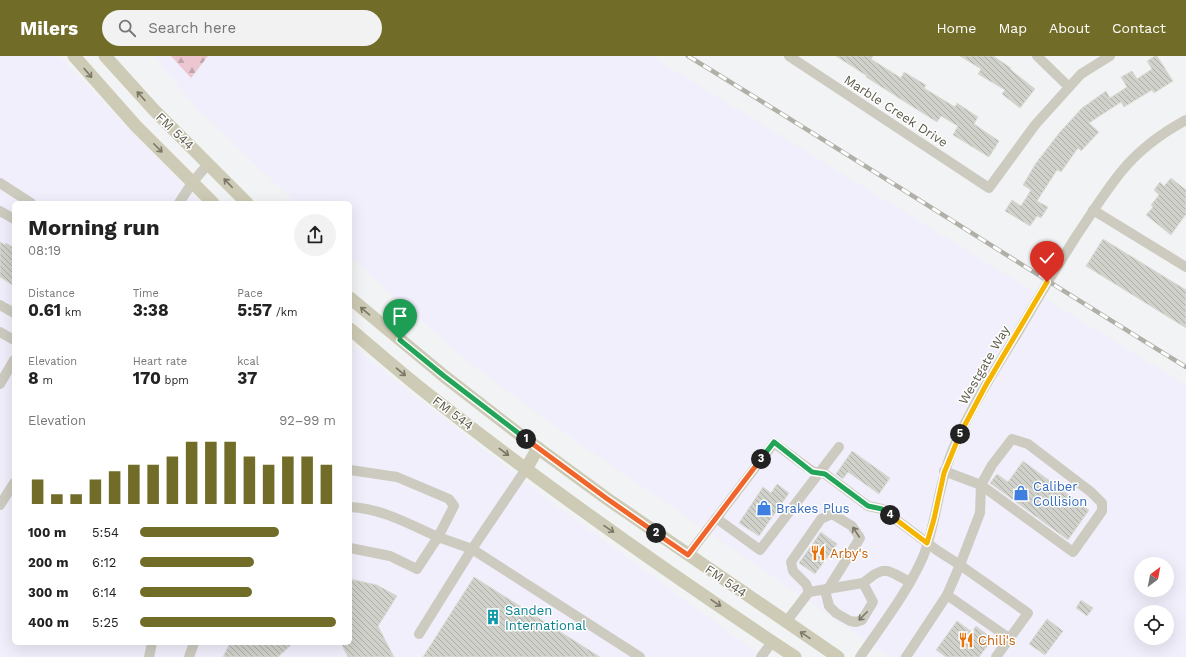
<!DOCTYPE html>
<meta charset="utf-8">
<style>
body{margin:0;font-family:"Work Sans",sans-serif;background:#f2f2f2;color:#222;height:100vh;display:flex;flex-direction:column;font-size:15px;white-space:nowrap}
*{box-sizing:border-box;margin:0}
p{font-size:13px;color:#767676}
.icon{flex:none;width:22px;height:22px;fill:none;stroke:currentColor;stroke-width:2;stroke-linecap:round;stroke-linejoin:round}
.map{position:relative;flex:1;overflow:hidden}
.panel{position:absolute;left:12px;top:145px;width:340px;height:444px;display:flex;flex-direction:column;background:#fff;border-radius:6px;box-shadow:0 4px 16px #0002}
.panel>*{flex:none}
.needle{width:26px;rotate:32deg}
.buttons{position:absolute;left:1134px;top:501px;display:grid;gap:8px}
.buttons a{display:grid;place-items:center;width:40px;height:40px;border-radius:50%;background:#fff;box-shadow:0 4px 16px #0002;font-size:20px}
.pin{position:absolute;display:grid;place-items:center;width:34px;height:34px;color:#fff;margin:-41px -17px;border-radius:50% 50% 50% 0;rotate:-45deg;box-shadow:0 0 4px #0007}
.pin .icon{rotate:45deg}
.km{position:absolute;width:20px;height:20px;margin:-10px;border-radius:50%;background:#222;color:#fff;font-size:11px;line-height:20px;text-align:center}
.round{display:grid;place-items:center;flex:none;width:42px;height:42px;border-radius:21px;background:#f2f2f2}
.head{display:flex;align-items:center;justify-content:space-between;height:68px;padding:0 16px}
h1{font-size:22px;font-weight:700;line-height:30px}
.metrics{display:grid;grid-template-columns:repeat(3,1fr);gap:6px;height:68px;padding:4px 16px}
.metrics div{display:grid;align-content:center}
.metrics b{font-size:17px;font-weight:700}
.metrics small{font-size:11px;font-weight:400}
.metrics p{font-size:11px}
.chart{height:112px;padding:8px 16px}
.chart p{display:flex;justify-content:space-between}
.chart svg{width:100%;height:72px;margin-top:4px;stroke:#716c27;stroke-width:6}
ul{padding:0 16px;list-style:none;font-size:13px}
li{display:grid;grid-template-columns:64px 48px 1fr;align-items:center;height:30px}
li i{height:10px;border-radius:5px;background:#716c27}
header{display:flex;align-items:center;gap:24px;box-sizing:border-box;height:56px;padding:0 20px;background:#716c27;color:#fff}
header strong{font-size:19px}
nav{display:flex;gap:22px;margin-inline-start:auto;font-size:14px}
.search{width:280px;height:36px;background:#f2f2f2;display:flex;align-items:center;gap:10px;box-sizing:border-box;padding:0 14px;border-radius:22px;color:#767676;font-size:15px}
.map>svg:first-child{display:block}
.commercial{fill:#f0effb;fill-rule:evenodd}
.forest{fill:url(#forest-firs)}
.building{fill:url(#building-back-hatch);stroke:#dcdcd7}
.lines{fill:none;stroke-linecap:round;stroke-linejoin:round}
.minor{stroke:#cdcbc0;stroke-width:10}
.major{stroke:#cdcab5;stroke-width:13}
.rail-casing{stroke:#b0afa8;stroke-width:4.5}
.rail{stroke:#fff;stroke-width:3;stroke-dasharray:9;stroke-linecap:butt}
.oneway{stroke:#7a7766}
.oneway2{stroke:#7a7769}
.split-1-casing{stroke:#fff;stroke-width:8}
.split-2-casing{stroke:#fff;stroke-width:8}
.split-3-casing{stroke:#fff;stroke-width:8}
.split-4-casing{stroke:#fff;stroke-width:8}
.split-5-casing{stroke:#fff;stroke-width:8}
.split-6-casing{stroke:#fff;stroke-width:8}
.split-1{stroke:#22a559;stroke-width:5}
.split-2{stroke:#f0652b;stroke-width:5}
.split-3{stroke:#f0652b;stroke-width:5}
.split-4{stroke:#22a559;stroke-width:5}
.split-5{stroke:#f5b400;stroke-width:5}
.split-6{stroke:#f5b400;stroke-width:5}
.labels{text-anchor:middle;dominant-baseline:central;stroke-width:3;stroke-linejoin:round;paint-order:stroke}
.street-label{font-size:13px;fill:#5e5b4c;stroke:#fff}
.shop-label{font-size:13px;fill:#366cbe;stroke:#fff;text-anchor:start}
.food-label{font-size:13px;fill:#c56008;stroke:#fff;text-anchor:start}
.culture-label{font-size:13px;fill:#0d838f;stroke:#fff;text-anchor:start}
</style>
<header>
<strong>Milers</strong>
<div class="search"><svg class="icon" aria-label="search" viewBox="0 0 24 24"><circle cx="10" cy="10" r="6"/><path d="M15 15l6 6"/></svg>Search here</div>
<nav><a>Home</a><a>Map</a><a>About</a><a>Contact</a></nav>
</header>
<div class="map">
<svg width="1186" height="601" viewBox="0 0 1186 601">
<defs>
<pattern id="forest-firs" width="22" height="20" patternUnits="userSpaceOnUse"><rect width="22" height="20" fill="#ecc6d0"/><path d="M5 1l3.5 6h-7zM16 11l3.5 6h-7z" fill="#c2a4ab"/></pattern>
<pattern id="building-back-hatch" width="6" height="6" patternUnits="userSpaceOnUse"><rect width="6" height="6" fill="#d0d1ca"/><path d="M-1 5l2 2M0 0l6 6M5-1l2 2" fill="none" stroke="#acada6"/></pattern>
</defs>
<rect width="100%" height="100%" fill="#f2f3f4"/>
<g class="commercial">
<path d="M 0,0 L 59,0 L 201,147 L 14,147 L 14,587 L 350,587 L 350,289 L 555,449 L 763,601 L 0,601 Z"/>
<path d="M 154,0 L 651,0 L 1186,329 L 1186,601 L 889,601 L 576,385 L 474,311 L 383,231 L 350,199 L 350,147 L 296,147 L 197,53 ZM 1141,508 L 1167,508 L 1167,534 L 1141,534 ZM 1141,556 L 1167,556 L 1167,582 L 1141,582 Z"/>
</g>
<path class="forest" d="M 171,0 L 208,0 L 191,22 Z"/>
<g class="building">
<path d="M 836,0 L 873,0 L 871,3 L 901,22 L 904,16 L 926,29 L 924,32 L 955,51 L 957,47 L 978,61 L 974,68 L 999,85 L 989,101 L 953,79 L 958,70 L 941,60 L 937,66 L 891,37 L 866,21 L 867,20 Z"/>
<path d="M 960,0 L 993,0 L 1011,12 L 1010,13 L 1035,33 L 1020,52 L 1002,38 L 1005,34 L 978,18 L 981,13 Z"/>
<path d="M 1155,0 L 1157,0 L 1173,25 L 1154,37 L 1152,34 L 1124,51 L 1121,46 L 1089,67 L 1099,76 L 1081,95 L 1078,92 L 1061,116 L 1057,114 L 1037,145 L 1048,151 L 1041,162 L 1037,160 L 1030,170 L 1005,155 L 1012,144 L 1021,150 L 1031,134 L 1023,129 L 1036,107 L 1060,76 L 1082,52 L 1106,35 L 1110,42 L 1127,31 L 1121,21 L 1132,15 L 1137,23 L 1152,13 L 1147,5 Z"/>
<path d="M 1171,122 L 1186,134 L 1186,158 L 1171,179 L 1146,159 L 1153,151 L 1151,149 L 1159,139 L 1154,134 L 1160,126 L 1164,130 Z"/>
<path d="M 1103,183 L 1186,234 L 1186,272 L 1086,210 Z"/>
<path d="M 0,186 L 5,189 L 6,187 L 14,192 L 14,230 L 0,221 Z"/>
<path d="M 852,395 L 890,422 L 879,438 L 848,416 L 843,423 L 836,418 Z"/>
<path d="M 1023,405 L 1089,454 L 1068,484 L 990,427 L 997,418 L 1008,426 Z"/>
<path d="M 777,428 L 789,437 L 759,480 L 739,467 L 763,431 L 771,437 Z"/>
<path d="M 821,476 L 837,488 L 815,518 L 799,507 Z"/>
<path d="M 474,521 L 600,601 L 423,601 Z"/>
<path d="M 350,523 L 377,529 L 397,540 L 378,570 L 394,601 L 348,601 L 341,587 L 350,587 Z"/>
<path d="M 1081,544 L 1093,552 L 1087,560 L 1076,552 Z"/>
<path d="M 1047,563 L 1063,575 L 1045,599 L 1029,588 Z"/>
<path d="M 957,565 L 972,576 L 976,570 L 990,581 L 986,586 L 989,588 L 979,601 L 946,601 L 936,594 Z"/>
<path d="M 230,587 L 293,587 L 278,601 L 223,601 Z"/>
</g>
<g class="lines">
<g class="minor">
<path d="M 789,0 L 989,132 L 1035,69 L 1081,18 L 1110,0"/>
<path d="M 1037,0 L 1069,31"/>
<path d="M 0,127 L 31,147"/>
<path d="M 179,147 L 192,127 L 208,108"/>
<path d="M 1093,154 L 1186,211"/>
<path d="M 0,155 L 14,163"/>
<path d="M 0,249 L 14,257"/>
<path d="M 0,276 L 14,284"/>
<path d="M 0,328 L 14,304"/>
<path d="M 1012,383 L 1028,388 L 1091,436 L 1102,447 L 1102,455 L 1073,496 L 981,429 L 992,409 Z"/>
<path d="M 350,414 L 397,421 L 449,443 L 454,450 L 438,481 C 411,469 381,452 350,451"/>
<path d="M 0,449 L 14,427"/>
<path d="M 716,462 L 760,494 L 839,391"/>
<path d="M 350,492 L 390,500 L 417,513 L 438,481 L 472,493 L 526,413"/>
<path d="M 688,499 L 774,387 L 812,415 L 825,418 L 868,450 L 882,453 L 938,495 L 960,509 L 1028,557 L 996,601"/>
<path d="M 825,534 L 829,550 L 836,557 L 850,565 L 856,566 L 862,564 L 873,546 L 863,527"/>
<path d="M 809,536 L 806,528 L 793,515 L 791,506 L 821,463 L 832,458 L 852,470 L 860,482 L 828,533"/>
<path d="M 947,539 L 1009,582"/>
<path d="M 786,566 L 809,536 L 863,527 L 875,518 L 882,515 L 888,515 L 895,518 L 910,526"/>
<path d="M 419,578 L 472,493 L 640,601"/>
<path d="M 149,601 L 152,587"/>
<path d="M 189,601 L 194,587"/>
<path d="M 761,601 L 772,586"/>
<path d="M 860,601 C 882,569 907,537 923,501 C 937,466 938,427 953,393 C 970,353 994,315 1017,278 C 1036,245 1055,214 1075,182 C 1090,160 1104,137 1121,116 C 1138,95 1162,77 1186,64"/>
<path d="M 906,601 L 947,539 L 960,509 L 980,457 L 981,429 L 944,415"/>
</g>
<g class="major">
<path d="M 74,0 L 136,70 L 213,147"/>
<path d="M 105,0 L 154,54 L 247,147"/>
<path d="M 350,242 L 444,320 L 524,382 L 606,442 L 838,601"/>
<path d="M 350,273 C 376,295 402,318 429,339 C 547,432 670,518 795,601"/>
<path d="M 526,413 L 538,392"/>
</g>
<defs>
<path id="rail" d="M 688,0 C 855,102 1019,208 1186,311"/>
</defs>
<use href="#rail" class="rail-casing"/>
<use href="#rail" class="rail"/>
</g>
<defs><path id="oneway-shaft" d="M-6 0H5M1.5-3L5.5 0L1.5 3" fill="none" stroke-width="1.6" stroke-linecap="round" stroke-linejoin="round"/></defs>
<g class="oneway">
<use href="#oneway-shaft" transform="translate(88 17) rotate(50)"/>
<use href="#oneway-shaft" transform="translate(141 40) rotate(-132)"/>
<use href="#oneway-shaft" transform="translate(158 92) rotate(45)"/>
<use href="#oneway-shaft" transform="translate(228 127) rotate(-134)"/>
<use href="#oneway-shaft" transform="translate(365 255) rotate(-140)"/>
<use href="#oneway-shaft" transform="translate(401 316) rotate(40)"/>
<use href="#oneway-shaft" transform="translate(504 396) rotate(37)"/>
<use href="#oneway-shaft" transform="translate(609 473) rotate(34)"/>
<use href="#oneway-shaft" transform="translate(716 547) rotate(34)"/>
<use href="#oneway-shaft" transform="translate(805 579) rotate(-146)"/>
</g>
<g class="oneway2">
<use href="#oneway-shaft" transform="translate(856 476) rotate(-123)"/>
<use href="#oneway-shaft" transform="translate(863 560) rotate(135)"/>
</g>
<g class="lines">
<defs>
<path id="split-1" d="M 400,284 L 444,320 L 526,383"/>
<path id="split-2" d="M 526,383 L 606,442 L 656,477"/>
<path id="split-3" d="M 656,477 L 688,499 L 761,403"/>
<path id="split-4" d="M 761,403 L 774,386 L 812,416 L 825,418 L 868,450 L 882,453 L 890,459"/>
<path id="split-5" d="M 890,459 L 927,487 L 934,463 L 944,417 L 960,378"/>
<path id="split-6" d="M 960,378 L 986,329 L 1047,226"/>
</defs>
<use href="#split-1" class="split-1-casing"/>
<use href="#split-2" class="split-2-casing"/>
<use href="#split-3" class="split-3-casing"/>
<use href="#split-4" class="split-4-casing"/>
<use href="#split-5" class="split-5-casing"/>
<use href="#split-6" class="split-6-casing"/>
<use href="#split-1" class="split-1"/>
<use href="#split-2" class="split-2"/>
<use href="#split-3" class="split-3"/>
<use href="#split-4" class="split-4"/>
<use href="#split-5" class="split-5"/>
<use href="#split-6" class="split-6"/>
</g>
<defs>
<symbol id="shop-bare" viewBox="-9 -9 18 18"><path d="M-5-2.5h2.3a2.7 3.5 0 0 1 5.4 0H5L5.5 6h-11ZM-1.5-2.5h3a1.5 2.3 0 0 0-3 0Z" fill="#3f7fe0" stroke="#fff" stroke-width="2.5" paint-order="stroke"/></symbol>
<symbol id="restaurant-bare" viewBox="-9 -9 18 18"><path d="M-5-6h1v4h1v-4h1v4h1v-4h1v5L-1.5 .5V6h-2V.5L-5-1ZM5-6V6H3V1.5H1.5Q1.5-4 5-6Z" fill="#e8710a" stroke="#fff" stroke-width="2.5" paint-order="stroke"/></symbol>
<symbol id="building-bare" viewBox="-9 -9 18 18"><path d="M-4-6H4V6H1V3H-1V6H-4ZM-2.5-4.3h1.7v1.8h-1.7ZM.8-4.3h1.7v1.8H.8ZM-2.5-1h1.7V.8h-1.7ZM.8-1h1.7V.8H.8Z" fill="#0f9aa8" stroke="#fff" stroke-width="2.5" paint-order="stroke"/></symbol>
</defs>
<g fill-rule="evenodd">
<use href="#shop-bare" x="1010" y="426" width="22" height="22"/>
<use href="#shop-bare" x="753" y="441" width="22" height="22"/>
<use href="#restaurant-bare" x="807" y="486" width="22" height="22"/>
<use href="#building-bare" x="482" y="550" width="22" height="22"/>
<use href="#restaurant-bare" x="955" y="573" width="22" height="22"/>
</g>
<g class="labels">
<g class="street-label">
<text transform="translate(896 55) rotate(33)">Marble Creek Drive</text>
<text transform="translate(175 75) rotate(44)">FM 544</text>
<text transform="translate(984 309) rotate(-60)">Westgate Way</text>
<text transform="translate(453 357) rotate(37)">FM 544</text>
<text transform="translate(726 525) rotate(34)">FM 544</text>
</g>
<g class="shop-label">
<text x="1033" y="430">Caliber<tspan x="1033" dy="15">Collision</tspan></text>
<text x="776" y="452">Brakes Plus</text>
</g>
<g class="food-label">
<text x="830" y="497">Arby's</text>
<text x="978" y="584">Chili's</text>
</g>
<g class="culture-label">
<text x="505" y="554">Sanden<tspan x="505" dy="15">International</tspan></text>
</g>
</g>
</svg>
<div class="buttons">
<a><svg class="needle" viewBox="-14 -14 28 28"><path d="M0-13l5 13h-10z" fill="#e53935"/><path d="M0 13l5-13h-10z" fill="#767676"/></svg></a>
<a><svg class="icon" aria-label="locate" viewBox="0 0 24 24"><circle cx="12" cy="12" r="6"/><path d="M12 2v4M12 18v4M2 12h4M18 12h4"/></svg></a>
</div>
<div class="pin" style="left:400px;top:284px;background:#1e9e55"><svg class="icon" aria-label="arrive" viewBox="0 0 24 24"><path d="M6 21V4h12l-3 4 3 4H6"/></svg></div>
<div class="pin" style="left:1047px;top:226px;background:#d93025"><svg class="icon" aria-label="check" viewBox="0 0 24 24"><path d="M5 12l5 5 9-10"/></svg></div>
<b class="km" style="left:526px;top:383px">1</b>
<b class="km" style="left:656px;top:477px">2</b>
<b class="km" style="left:761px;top:403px">3</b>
<b class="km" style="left:890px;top:459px">4</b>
<b class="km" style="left:960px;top:378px">5</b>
<section class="panel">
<div class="head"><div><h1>Morning run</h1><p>08:19</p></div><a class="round"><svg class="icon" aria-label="share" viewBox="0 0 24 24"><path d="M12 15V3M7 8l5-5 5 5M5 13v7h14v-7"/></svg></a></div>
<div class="metrics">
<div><p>Distance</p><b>0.61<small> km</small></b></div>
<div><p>Time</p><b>3:38</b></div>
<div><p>Pace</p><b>5:57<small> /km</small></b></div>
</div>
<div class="metrics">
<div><p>Elevation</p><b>8<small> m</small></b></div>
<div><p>Heart rate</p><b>170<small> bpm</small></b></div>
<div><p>kcal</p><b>37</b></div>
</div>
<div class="chart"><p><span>Elevation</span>92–99 m</p>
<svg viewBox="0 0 160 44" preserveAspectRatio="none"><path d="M5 44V29M15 44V38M25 44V38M35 44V29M45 44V24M55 44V20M65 44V20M75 44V15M85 44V6M95 44V6M105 44V6M115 44V15M125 44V20M135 44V15M145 44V15M155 44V20"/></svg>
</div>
<ul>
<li><b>100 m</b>5:54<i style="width:71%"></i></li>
<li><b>200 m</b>6:12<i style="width:58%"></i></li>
<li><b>300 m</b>6:14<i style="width:57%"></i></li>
<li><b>400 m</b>5:25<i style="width:100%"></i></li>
</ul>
</section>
</div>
